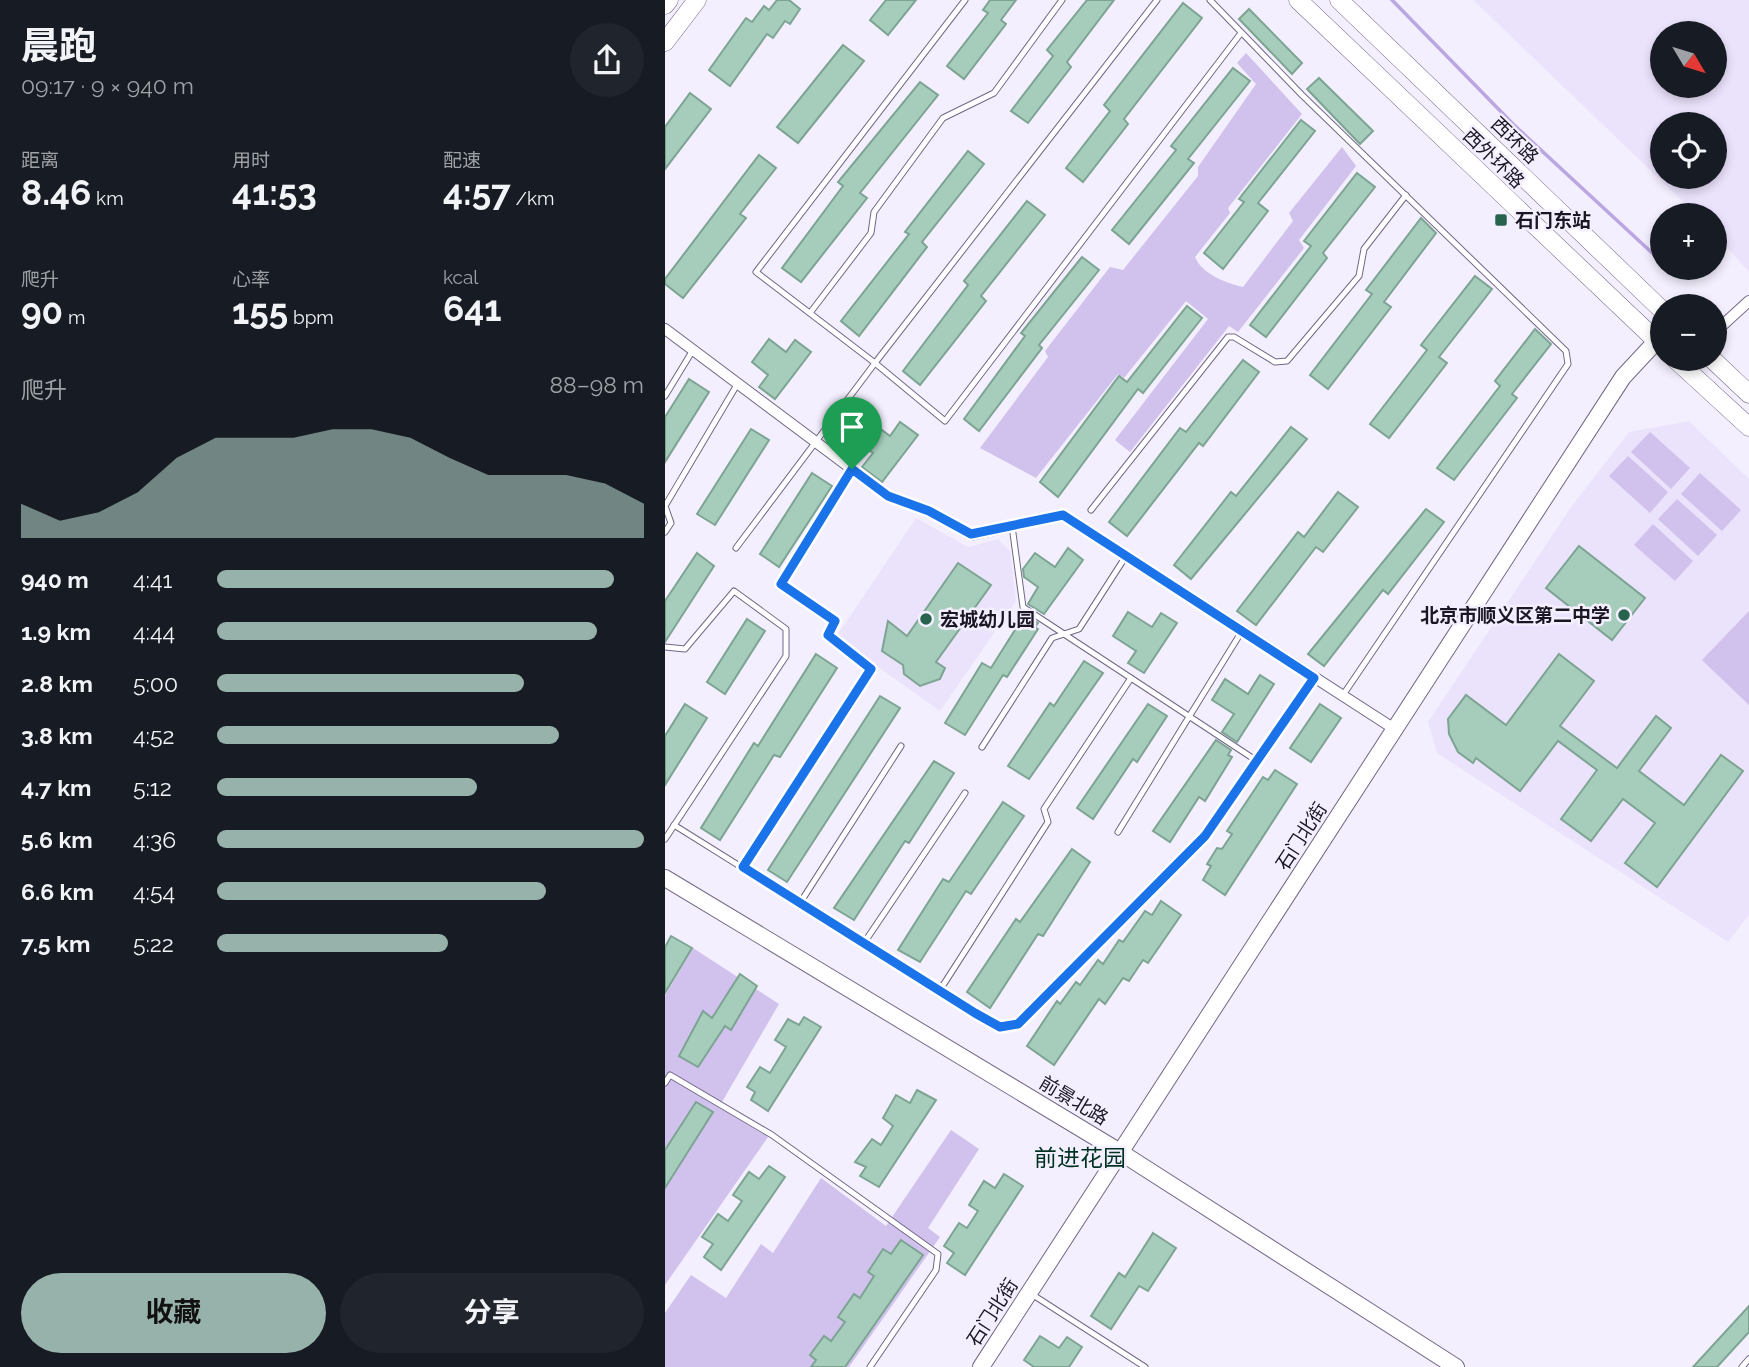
<!DOCTYPE html>
<html lang="zh">
<meta charset="utf-8">
<style>
body{margin:0;font-family:Raleway,"Noto Sans SC",sans-serif;background:#20242c;color:#f1f3f6;height:100vh;display:flex;flex-direction:column;font-size:26px;white-space:nowrap}
*{box-sizing:border-box;margin:0}
p{font-size:23px;color:#9ea1a6}
.icon{flex:none;width:38px;height:38px;fill:none;stroke:currentColor;stroke-width:2;stroke-linecap:round;stroke-linejoin:round}
.map{position:relative;flex:1;overflow:hidden}
.side{display:flex;flex-direction:column;background:#171b24;width:665px}
.side>*{flex:none}
.needle{width:46px;rotate:128deg}
.fabs{position:absolute;left:985px;top:21px;display:grid;gap:14px}
.fabs a{display:grid;place-items:center;width:77px;height:77px;border-radius:50%;background:#171b24;box-shadow:0 4px 10px #0003;font-size:35px}
.pin{position:absolute;display:grid;place-items:center;width:60px;height:60px;color:#fff;margin:-72px -30px;border-radius:50% 50% 50% 0;rotate:-45deg;box-shadow:0 0 7px #0007}
.pin .icon{rotate:45deg}
.round{display:grid;place-items:center;flex:none;width:74px;height:74px;border-radius:37px;background:#20242c}
.head{display:flex;align-items:center;justify-content:space-between;height:119px;padding:0 21px}
h1{font-size:38px;font-weight:700;line-height:52px}
.metrics{display:grid;grid-template-columns:repeat(3,1fr);gap:10px;height:119px;padding:7px 21px}
.metrics div{display:grid;align-content:center}
.metrics b{font-size:35px;font-weight:700}
.metrics small{font-size:19px;font-weight:400}
.metrics p{font-size:19px}
.chart{height:196px;padding:14px 21px}
.chart p{display:flex;justify-content:space-between}
.chart svg{width:100%;height:126px;margin-top:7px;fill:#97b2aa;opacity:.7}
.cta{display:flex;gap:14px;margin-top:auto;padding:14px 21px}
.cta a{flex:1;height:80px;border-radius:42px;background:#97b2aa;color:#111;font-size:28px;font-weight:700;line-height:80px;text-align:center}
.cta a+a{background:#20242c;color:#f1f3f6}
ul{padding:0 21px;list-style:none;font-size:23px}
li{display:grid;grid-template-columns:112px 84px 1fr;align-items:center;height:52px}
li i{height:18px;border-radius:9px;background:#97b2aa}
main{display:flex;flex:1;min-height:0}
.map>svg:first-child{display:block}
.built{fill:#ebe3fc;fill-rule:evenodd}
.green{fill:#d0c1ed}
.lines{fill:none;stroke-linecap:round;stroke-linejoin:round}
.stream{stroke:#baa6e1;stroke-width:3.5}
.building{fill:#a6cdbb;stroke:#7da493;stroke-width:2}
.lane-casing{stroke:#736887;stroke-width:7}
.street-casing{stroke:#736887;stroke-width:12}
.secondary-casing{stroke:#736887;stroke-width:18}
.primary-casing{stroke:#736887;stroke-width:19}
.lane{stroke:#fff;stroke-width:5}
.street{stroke:#fff;stroke-width:10}
.secondary{stroke:#fff;stroke-width:16}
.primary{stroke:#fff;stroke-width:18}
.route-casing{stroke:#fff;stroke-width:14}
.route{stroke:#1a73e8;stroke-width:9}
.poi-dot{fill:#28634d;stroke:#f4effe;stroke-width:2.5}
.labels{text-anchor:middle;dominant-baseline:central;stroke-width:5;stroke-linejoin:round;paint-order:stroke}
.street-label{font-size:19px;fill:#1a1622;stroke:#f4effe}
.poi-label{font-size:19px;font-weight:bold;fill:#1a1622;stroke:#f4effe;text-anchor:start}
.quarter-label{font-size:23px;fill:#003222;stroke:#f4effe}
</style>
<main>
<section class="side">
<div class="head"><div><h1>晨跑</h1><p>09:17 · 9 × 940 m</p></div><a class="round"><svg class="icon" aria-label="share" viewBox="0 0 24 24"><path d="M12 15V3M7 8l5-5 5 5M5 13v7h14v-7"/></svg></a></div>
<div class="metrics">
<div><p>距离</p><b>8.46<small> km</small></b></div>
<div><p>用时</p><b>41:53</b></div>
<div><p>配速</p><b>4:57<small> /km</small></b></div>
</div>
<div class="metrics">
<div><p>爬升</p><b>90<small> m</small></b></div>
<div><p>心率</p><b>155<small> bpm</small></b></div>
<div><p>kcal</p><b>641</b></div>
</div>
<div class="chart"><p><span>爬升</span>88–98 m</p>
<svg viewBox="0 0 160 44" preserveAspectRatio="none"><path d="M0 44V32L10 38L20 35L30 28L40 16L50 9L60 9L70 9L80 6L90 6L100 9L110 16L120 22L130 22L140 22L150 25L160 32V44z"/></svg>
</div>
<ul>
<li><b>940 m</b>4:41<i style="width:93%"></i></li>
<li><b>1.9 km</b>4:44<i style="width:89%"></i></li>
<li><b>2.8 km</b>5:00<i style="width:72%"></i></li>
<li><b>3.8 km</b>4:52<i style="width:80%"></i></li>
<li><b>4.7 km</b>5:12<i style="width:61%"></i></li>
<li><b>5.6 km</b>4:36<i style="width:100%"></i></li>
<li><b>6.6 km</b>4:54<i style="width:77%"></i></li>
<li><b>7.5 km</b>5:22<i style="width:54%"></i></li>
</ul>
<div class="cta"><a>收藏</a><a>分享</a></div>
</section>
<div class="map">
<svg width="1084" height="1367" viewBox="0 0 1084 1367">
<rect width="100%" height="100%" fill="#f4effe"/>
<g class="built">
<path d="M 808,0 L 1084,0 L 1084,272 L 1050,234 L 1050,215 L 1032,215 ZM 998,33 L 1050,33 L 1050,86 L 998,86 ZM 998,124 L 1050,124 L 1050,177 L 998,177 Z"/>
<path d="M 1024,421 L 1084,479 L 1084,915 L 1063,942 L 772,753 L 763,722 L 906,507 L 964,432 Z"/>
<path d="M 251,518 L 303,547 L 333,539 L 345,551 L 351,601 L 275,711 L 171,637 Z"/>
</g>
<g class="green">
<path d="M 581,53 L 637,114 L 563,208 L 565,213 L 530,257 C 537,274 561,283 578,287 L 628,221 L 624,213 L 677,147 L 691,166 L 634,240 L 639,248 L 573,332 L 564,326 L 465,452 L 450,440 L 543,319 L 521,301 L 459,378 L 453,374 L 371,478 L 315,448 L 383,357 L 380,351 L 445,267 L 458,270 L 533,176 L 533,167 L 591,84 L 572,63 Z"/>
<path d="M 985,432 L 1025,468 L 1006,489 L 966,452 Z"/>
<path d="M 963,456 L 1003,492 L 985,513 L 944,476 Z"/>
<path d="M 1035,473 L 1076,510 L 1057,531 L 1016,494 Z"/>
<path d="M 1012,499 L 1052,535 L 1033,556 L 993,519 Z"/>
<path d="M 988,524 L 1028,561 L 1010,581 L 969,545 Z"/>
<path d="M 1084,611 L 1084,705 L 1037,660 Z"/>
<path d="M 28,948 L 114,1004 L 54,1107 L 103,1137 L 0,1285 L 0,996 Z"/>
<path d="M 286,1130 L 314,1149 L 263,1228 L 275,1237 L 184,1367 L 0,1367 L 0,1313 L 26,1275 L 61,1298 L 96,1244 L 108,1253 L 156,1178 L 221,1226 Z"/>
</g>
<g class="lines">
<g class="stream">
<path d="M 727,0 L 849,125 L 998,263"/>
<path d="M 1003,268 L 1011,275"/>
</g>
</g>
<g class="building">
<path d="M 112,0 L 124,0 L 135,9 L 125,24 L 120,21 L 108,38 L 102,34 L 65,86 L 44,70 L 81,18 L 87,22 L 99,6 L 104,10 Z"/>
<path d="M 221,0 L 251,0 L 223,35 L 205,20 Z"/>
<path d="M 325,0 L 351,0 L 336,20 L 341,24 L 299,79 L 282,66 L 323,13 L 318,10 Z"/>
<path d="M 422,0 L 449,0 L 402,62 L 406,67 L 363,123 L 346,111 L 388,56 L 382,50 Z"/>
<path d="M 518,3 L 537,18 L 459,119 L 463,124 L 418,182 L 401,168 L 445,111 L 439,105 Z"/>
<path d="M 584,9 L 637,63 L 627,74 L 574,19 Z"/>
<path d="M 178,45 L 199,61 L 133,143 L 112,127 Z"/>
<path d="M 568,68 L 585,81 L 523,159 L 529,163 L 464,244 L 447,230 L 511,150 L 506,146 Z"/>
<path d="M 654,78 L 708,131 L 695,144 L 642,89 Z"/>
<path d="M 255,82 L 273,95 L 195,193 L 202,198 L 136,282 L 117,268 L 178,186 L 173,182 Z"/>
<path d="M 25,93 L 46,109 L 0,169 L 0,127 Z"/>
<path d="M 636,120 L 650,131 L 593,203 L 603,211 L 558,269 L 539,253 L 579,202 L 574,199 Z"/>
<path d="M 303,151 L 319,164 L 257,242 L 262,247 L 194,336 L 176,321 L 244,234 L 240,232 Z"/>
<path d="M 94,155 L 111,168 L 75,214 L 81,218 L 18,298 L 0,284 L 0,279 Z"/>
<path d="M 692,173 L 710,187 L 658,253 L 662,258 L 601,337 L 585,325 L 646,246 L 639,241 Z"/>
<path d="M 362,201 L 380,215 L 316,296 L 321,301 L 255,385 L 238,371 L 303,285 L 299,281 Z"/>
<path d="M 756,218 L 771,233 L 719,302 L 726,307 L 663,389 L 645,375 L 707,294 L 701,290 Z"/>
<path d="M 417,257 L 434,270 L 374,345 L 377,348 L 314,431 L 299,419 L 360,336 L 356,333 Z"/>
<path d="M 810,276 L 827,289 L 774,357 L 782,363 L 724,438 L 705,424 L 762,350 L 756,345 Z"/>
<path d="M 522,306 L 537,318 L 478,393 L 473,389 L 393,497 L 375,482 L 454,376 L 462,382 Z"/>
<path d="M 870,329 L 886,344 L 847,394 L 852,398 L 789,480 L 772,468 L 835,386 L 830,381 Z"/>
<path d="M 104,339 L 121,352 L 130,340 L 146,352 L 110,399 L 94,387 L 103,375 L 87,362 Z"/>
<path d="M 578,360 L 594,372 L 538,446 L 534,443 L 462,536 L 444,522 L 515,428 L 521,432 Z"/>
<path d="M 24,379 L 44,392 L 0,462 L 0,417 Z"/>
<path d="M 205,421 L 225,436 L 235,422 L 253,435 L 217,482 L 197,467 L 208,453 L 191,440 Z"/>
<path d="M 626,427 L 642,439 L 526,579 L 509,565 L 566,492 L 571,496 Z"/>
<path d="M 86,429 L 104,440 L 50,525 L 32,514 Z"/>
<path d="M 147,473 L 167,486 L 114,567 L 95,554 Z"/>
<path d="M 673,492 L 693,507 L 658,552 L 651,547 L 591,625 L 572,611 L 633,532 L 639,537 Z"/>
<path d="M 761,509 L 779,522 L 723,594 L 718,590 L 659,666 L 643,654 Z"/>
<path d="M 914,546 L 980,598 L 947,640 L 881,588 Z"/>
<path d="M 403,548 L 418,560 L 379,614 L 363,604 L 373,587 L 359,577 L 358,569 L 370,553 L 390,567 Z"/>
<path d="M 32,553 L 49,566 L 0,642 L 0,601 Z"/>
<path d="M 293,563 L 326,585 L 271,662 L 280,668 L 275,679 L 255,686 L 239,674 L 238,665 L 217,651 L 223,621 L 242,636 Z"/>
<path d="M 463,612 L 487,627 L 496,613 L 512,623 L 479,673 L 463,663 L 471,651 L 448,636 Z"/>
<path d="M 360,614 L 373,623 L 370,627 L 373,629 L 342,677 L 338,675 L 300,735 L 280,723 L 317,663 L 326,668 Z"/>
<path d="M 82,619 L 100,631 L 60,694 L 42,682 Z"/>
<path d="M 151,654 L 172,668 L 115,757 L 109,755 L 55,840 L 36,828 L 89,743 L 93,746 Z"/>
<path d="M 894,654 L 929,681 L 895,726 L 952,768 L 991,716 L 1006,728 L 974,771 L 1019,805 L 1056,755 L 1078,771 L 992,887 L 960,863 L 990,823 L 958,799 L 926,841 L 896,819 L 932,770 L 893,741 L 855,791 L 811,758 L 808,763 L 793,752 L 784,734 L 783,719 L 801,695 L 841,725 Z"/>
<path d="M 419,661 L 438,673 L 364,779 L 343,766 L 385,703 L 389,706 Z"/>
<path d="M 595,675 L 609,684 L 572,742 L 557,732 L 569,714 L 547,700 L 560,679 L 583,694 Z"/>
<path d="M 215,696 L 235,708 L 122,882 L 103,870 Z"/>
<path d="M 20,704 L 42,718 L 0,785 L 0,736 Z"/>
<path d="M 483,704 L 502,716 L 472,762 L 468,759 L 428,819 L 412,808 Z"/>
<path d="M 655,704 L 676,718 L 646,762 L 625,748 Z"/>
<path d="M 551,740 L 566,750 L 563,755 L 567,757 L 540,801 L 534,797 L 505,842 L 488,831 Z"/>
<path d="M 269,761 L 289,773 L 244,843 L 240,841 L 189,920 L 169,908 Z"/>
<path d="M 610,770 L 632,784 L 560,895 L 538,880 L 546,866 L 542,864 L 552,848 L 557,849 L 567,834 L 562,831 L 598,777 L 603,780 Z"/>
<path d="M 338,802 L 359,816 L 306,894 L 301,891 L 255,962 L 233,950 L 278,879 L 284,882 Z"/>
<path d="M 407,849 L 425,862 L 378,936 L 373,934 L 325,1008 L 302,992 L 351,919 L 355,922 Z"/>
<path d="M 496,901 L 516,915 L 483,963 L 478,960 L 464,981 L 458,978 L 440,1004 L 434,999 L 389,1065 L 362,1046 L 392,1001 L 395,1004 L 411,982 L 415,985 L 433,960 L 438,964 L 454,940 L 458,942 L 480,911 L 487,915 Z"/>
<path d="M 6,936 L 27,948 L 0,993 L 0,947 Z"/>
<path d="M 75,974 L 92,986 L 66,1030 L 60,1026 L 33,1067 L 14,1056 L 38,1011 L 47,1018 Z"/>
<path d="M 139,1017 L 156,1027 L 103,1111 L 86,1100 L 90,1092 L 82,1087 L 95,1067 L 105,1073 L 121,1047 L 110,1040 L 123,1019 L 134,1025 Z"/>
<path d="M 252,1090 L 271,1100 L 214,1187 L 195,1176 L 201,1167 L 190,1162 L 207,1139 L 216,1145 L 228,1126 L 218,1118 L 231,1095 L 245,1103 Z"/>
<path d="M 31,1102 L 48,1112 L 0,1188 L 0,1150 Z"/>
<path d="M 104,1166 L 120,1177 L 56,1270 L 39,1257 L 48,1244 L 37,1237 L 53,1214 L 63,1221 L 77,1201 L 68,1195 L 84,1172 L 94,1179 Z"/>
<path d="M 339,1174 L 358,1186 L 300,1275 L 282,1263 L 289,1253 L 279,1246 L 294,1223 L 302,1228 L 313,1211 L 304,1205 L 319,1181 L 330,1188 Z"/>
<path d="M 488,1233 L 511,1248 L 483,1291 L 474,1286 L 446,1329 L 426,1316 L 454,1273 L 460,1277 Z"/>
<path d="M 236,1240 L 258,1255 L 180,1367 L 146,1367 L 151,1360 L 145,1355 L 159,1336 L 166,1341 L 180,1322 L 173,1317 L 189,1294 L 195,1298 L 209,1276 L 203,1272 L 218,1249 L 226,1254 Z"/>
<path d="M 1084,1306 L 1084,1332 L 1052,1367 L 1028,1367 Z"/>
<path d="M 375,1336 L 394,1348 L 402,1337 L 417,1347 L 404,1367 L 369,1367 L 359,1360 Z"/>
</g>
<g class="lines">
<defs>
<g id="lane">
<path d="M 492,0 L 210,363 L 280,421 L 576,33"/>
<path d="M 545,0 L 637,95 L 901,351 L 903,364 L 678,695"/>
<path d="M 145,313 L 206,233 L 209,212 L 278,118 L 329,93 L 397,0"/>
<path d="M 0,396 L 28,350"/>
<path d="M 426,510 L 563,337 L 569,337 L 610,362 L 622,361 L 694,276 L 699,249 L 741,195"/>
<path d="M 347,526 L 358,607 L 592,761"/>
<path d="M 0,532 L 6,523 L 0,506 L 73,383"/>
<path d="M 71,548 L 210,363 L 91,272 L 300,0"/>
<path d="M 0,647 L 20,649 L 69,591 L 121,629 L 121,656 L 0,839"/>
<path d="M 317,747 L 387,638 L 414,629 L 461,556"/>
<path d="M 9,825 L 310,1013 L 335,1027 L 353,1024 L 540,836 L 649,679"/>
<path d="M 453,832 L 577,631"/>
<path d="M 78,867 L 206,669 L 163,635 L 170,621 L 116,584 L 187,469"/>
<path d="M 135,903 L 236,746"/>
<path d="M 199,943 L 300,793"/>
<path d="M 275,990 L 383,822 L 379,809 L 466,678"/>
<path d="M 0,1083 L 5,1075 L 107,1135 L 273,1254 L 271,1270 L 205,1367"/>
<path d="M 368,1295 L 480,1367"/>
<path d="M 1077,1367 L 1084,1359"/>
</g>
<g id="street">
<path d="M 0,329 L 223,496 L 264,511 L 306,535 L 398,515 L 731,730"/>
<path d="M 1050,332 L 1084,301"/>
</g>
<g id="secondary">
<path d="M 0,878 L 455,1152 L 791,1367"/>
<path d="M 316,1367 L 958,377 L 998,334"/>
</g>
<g id="primary">
<path d="M 633,0 L 998,347"/>
<path d="M 674,0 L 998,311"/>
<path d="M 0,5 L 4,0"/>
<path d="M 0,42 L 32,0"/>
<path d="M 1010,359 L 1084,427"/>
<path d="M 1047,359 L 1084,394"/>
</g>
</defs>
<use href="#lane" class="lane-casing"/>
<use href="#street" class="street-casing"/>
<use href="#secondary" class="secondary-casing"/>
<use href="#primary" class="primary-casing"/>
<use href="#lane" class="lane"/>
<use href="#street" class="street"/>
<use href="#secondary" class="secondary"/>
<use href="#primary" class="primary"/>
</g>
<g class="lines">
<defs>
<path id="route" d="M 187,469 L 223,496 L 264,511 L 306,534 L 398,515 L 649,678 L 540,836 L 353,1024 L 335,1027 L 310,1013 L 78,867 L 206,669 L 163,635 L 170,621 L 116,584 Z"/>
</defs>
<use href="#route" class="route-casing"/>
<use href="#route" class="route"/>
</g>
<g class="poi-dot">
<rect x="829" y="213" width="14" height="14" rx="3.5"/>
<circle cx="959" cy="615" r="7"/>
<circle cx="261" cy="619" r="7"/>
</g>
<g class="labels">
<g class="street-label">
<text transform="translate(850 140) rotate(44)">西环路</text>
<text transform="translate(829 158) rotate(44)">西外环路</text>
<text transform="translate(636 836) rotate(-57)">石门北街</text>
<text transform="translate(409 1100) rotate(31)">前景北路</text>
<text transform="translate(327 1312) rotate(-57)">石门北街</text>
</g>
<g class="poi-label">
<text x="850" y="220">石门东站</text>
<text x="945" y="615" text-anchor="end">北京市顺义区第二中学</text>
<text x="275" y="619">宏城幼儿园</text>
</g>
<g class="quarter-label">
<text x="415" y="1157">前进花园</text>
</g>
</g>
</svg>
<div class="fabs">
<a><svg class="needle" viewBox="-14 -14 28 28"><path d="M0-13l5 13h-10z" fill="#e53935"/><path d="M0 13l5-13h-10z" fill="#9ea1a6"/></svg></a>
<a><svg class="icon" aria-label="locate" viewBox="0 0 24 24"><circle cx="12" cy="12" r="6"/><path d="M12 2v4M12 18v4M2 12h4M18 12h4"/></svg></a>
<a>+</a>
<a>−</a>
</div>
<div class="pin" style="left:187px;top:469px;background:#1e9e55"><svg class="icon" aria-label="arrive" viewBox="0 0 24 24"><path d="M6 21V4h12l-3 4 3 4H6"/></svg></div>
</div>
</main>
